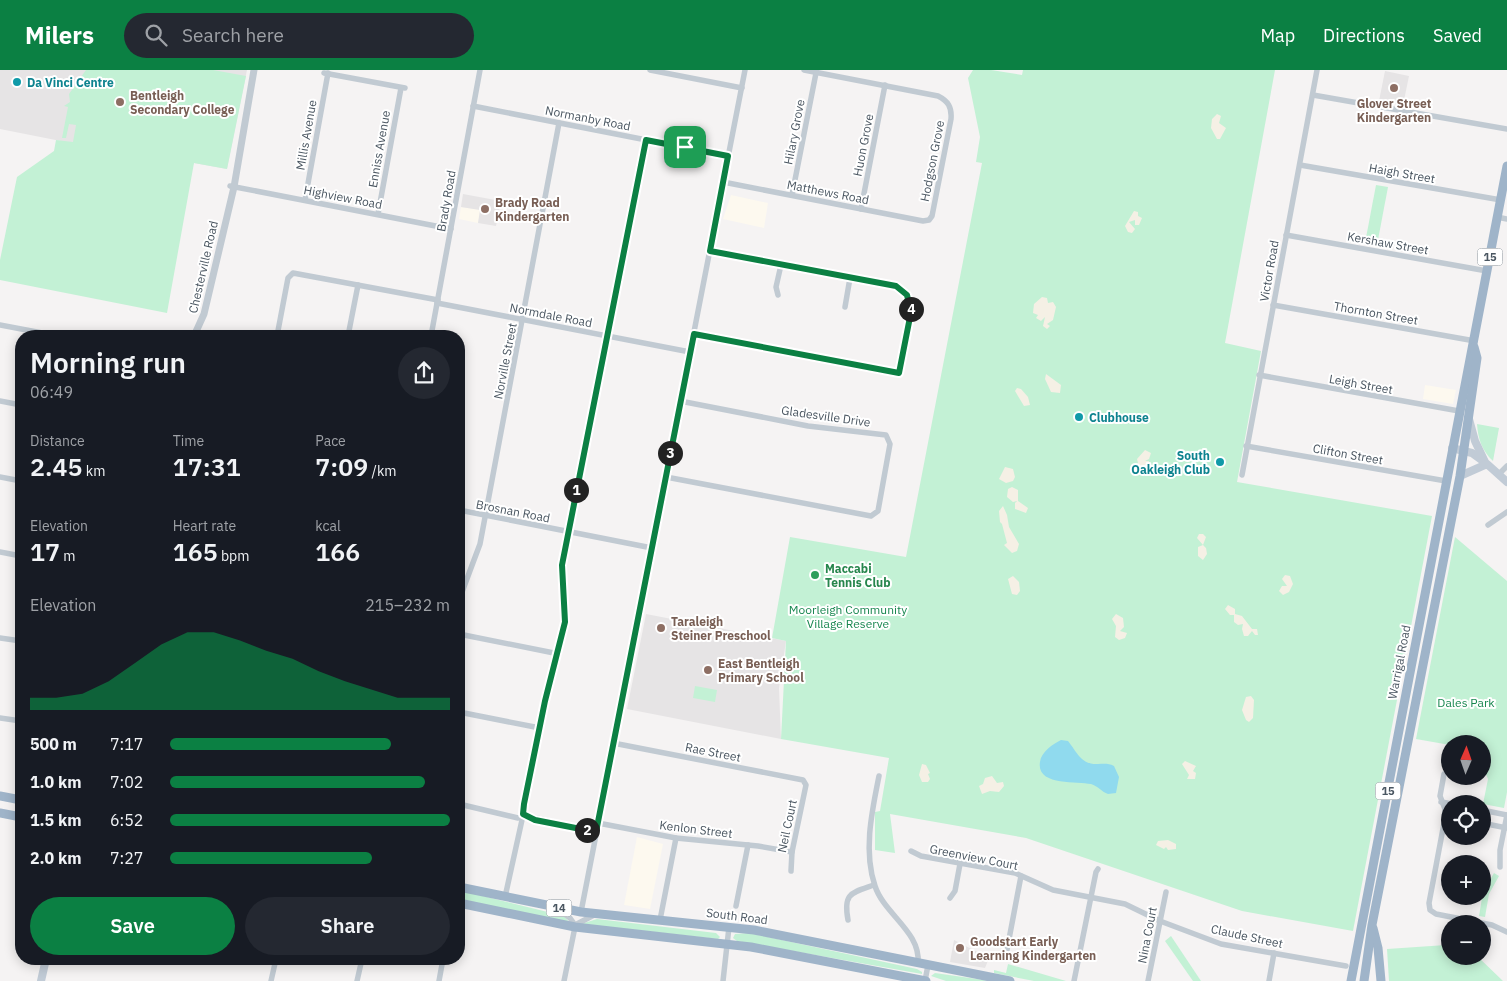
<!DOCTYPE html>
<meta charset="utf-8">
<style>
body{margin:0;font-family:"IBM Plex Sans",sans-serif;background:#242831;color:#f1f3f6;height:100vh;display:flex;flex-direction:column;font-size:19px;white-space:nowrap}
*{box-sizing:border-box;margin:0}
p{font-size:16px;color:#9ea1a6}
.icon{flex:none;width:28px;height:28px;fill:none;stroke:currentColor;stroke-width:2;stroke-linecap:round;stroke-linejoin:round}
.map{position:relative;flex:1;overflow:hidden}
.side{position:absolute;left:15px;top:260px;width:450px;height:635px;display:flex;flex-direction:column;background:#171b24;border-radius:20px;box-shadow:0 2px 12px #0003}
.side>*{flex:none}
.needle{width:32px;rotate:2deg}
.controls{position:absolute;left:1441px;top:665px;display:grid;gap:10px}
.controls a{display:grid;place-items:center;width:50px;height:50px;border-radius:50%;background:#171b24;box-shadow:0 2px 12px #0003;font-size:25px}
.pin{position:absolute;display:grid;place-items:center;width:42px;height:42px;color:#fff;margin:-21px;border-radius:10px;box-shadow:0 2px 8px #0006}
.km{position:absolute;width:25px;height:25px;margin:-12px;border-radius:50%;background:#222;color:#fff;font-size:14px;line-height:25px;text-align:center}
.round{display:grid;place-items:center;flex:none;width:52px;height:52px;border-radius:26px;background:#242831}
.head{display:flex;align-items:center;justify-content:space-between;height:85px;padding:0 15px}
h1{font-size:28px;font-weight:600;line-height:38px}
.figures{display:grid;grid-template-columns:repeat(3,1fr);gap:8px;height:85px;padding:5px 15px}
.figures div{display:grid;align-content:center}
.figures b{font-size:25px;font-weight:600}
.figures small{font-size:14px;font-weight:400}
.figures p{font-size:14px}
.chart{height:140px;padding:10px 15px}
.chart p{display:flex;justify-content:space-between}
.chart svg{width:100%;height:90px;margin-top:5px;fill:#0b8043;opacity:.7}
.primary-button{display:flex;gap:10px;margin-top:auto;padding:10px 15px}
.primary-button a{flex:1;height:58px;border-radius:30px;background:#0b8043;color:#fff;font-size:20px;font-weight:600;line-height:58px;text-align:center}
.primary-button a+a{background:#242831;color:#f1f3f6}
ul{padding:0 15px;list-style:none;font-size:16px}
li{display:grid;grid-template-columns:80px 60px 1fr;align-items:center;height:38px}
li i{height:12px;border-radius:6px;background:#0b8043}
header{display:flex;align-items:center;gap:30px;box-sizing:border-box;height:70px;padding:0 25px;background:#0b8043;color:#fff}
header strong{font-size:24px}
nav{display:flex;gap:28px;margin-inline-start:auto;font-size:18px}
.search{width:350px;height:45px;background:#242831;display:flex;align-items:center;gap:12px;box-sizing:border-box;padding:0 18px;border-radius:28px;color:#9ea1a6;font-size:19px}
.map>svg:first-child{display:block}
.commercial{fill:#fdf9ef}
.education{fill:#e6e4e5}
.green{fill:#c3f1d5}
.sand{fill:#f5f0e5}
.water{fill:#90daee}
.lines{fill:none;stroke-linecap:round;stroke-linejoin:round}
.minor{stroke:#c1cad2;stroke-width:5.5}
.tertiary{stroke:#c1cad2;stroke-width:7}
.secondary{stroke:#c1cbd6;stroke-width:8}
.trunk{stroke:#9fb4c9;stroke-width:9}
.route-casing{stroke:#fff;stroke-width:10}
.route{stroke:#0b8043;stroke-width:6}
.culture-dot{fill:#0f9aa8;stroke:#fff;stroke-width:2}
.education-dot{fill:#8d6e63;stroke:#fff;stroke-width:2}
.leisure-dot{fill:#2e9e5b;stroke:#fff;stroke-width:2}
.labels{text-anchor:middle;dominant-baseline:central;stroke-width:4;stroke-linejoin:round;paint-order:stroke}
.shield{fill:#fff;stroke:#808990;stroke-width:1}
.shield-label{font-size:11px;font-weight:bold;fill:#4a5661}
.culture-label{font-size:12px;font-weight:bold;fill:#0d838f;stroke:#fff;text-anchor:start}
.education-label{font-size:12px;font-weight:bold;fill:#785e54;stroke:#fff;text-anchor:start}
.street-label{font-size:12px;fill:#4a5661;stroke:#fff}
.leisure-label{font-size:12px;font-weight:bold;fill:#27864d;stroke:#fff;text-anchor:start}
.park-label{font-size:12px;fill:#17864f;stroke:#fff}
</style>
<header>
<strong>Milers</strong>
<div class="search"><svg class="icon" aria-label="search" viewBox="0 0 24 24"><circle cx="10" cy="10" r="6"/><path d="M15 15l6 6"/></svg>Search here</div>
<nav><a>Map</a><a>Directions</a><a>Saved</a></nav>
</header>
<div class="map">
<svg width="1507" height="911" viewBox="0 0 1507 911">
<rect width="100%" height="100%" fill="#f5f3f3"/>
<g class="commercial">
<path d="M 731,125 L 768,133 L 764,158 L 723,149 Z"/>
<path d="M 461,137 L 481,140 L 478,153 L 459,149 Z"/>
<path d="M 1425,315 L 1456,320 L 1453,334 L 1423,329 Z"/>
<path d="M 637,767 L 663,774 L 650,839 L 624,835 Z"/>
</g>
<g class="education">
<path d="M 0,0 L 247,0 L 227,99 L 194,93 L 192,97 L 0,59 Z"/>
<path d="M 1385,1 L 1409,6 L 1403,35 L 1379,31 Z"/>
<path d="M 463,124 L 501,131 L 496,156 L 478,153 L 480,140 L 461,137 Z"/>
<path d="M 646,544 L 786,571 L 779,618 L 781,669 L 627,639 Z"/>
<path d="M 954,870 L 989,888 L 985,898 L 950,892 Z"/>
</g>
<g class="green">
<path d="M 86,0 L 213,0 L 246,6 L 227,99 L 194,93 L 167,243 L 0,210 L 0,190 L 17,107 L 54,81 L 56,70 L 73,72 L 76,55 L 69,54 L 66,68 L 62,68 L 68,37 L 64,36 L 70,32 L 69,24 Z"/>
<path d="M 973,0 L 991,0 L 1022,5 L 1023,0 L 1275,0 L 1225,273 L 1261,281 L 1237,412 L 1432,446 L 1353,861 L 1242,841 L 1026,768 L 890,744 L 895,783 L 875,780 L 875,742 L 880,741 L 889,688 L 781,669 L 786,571 L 772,568 L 790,467 L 906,487 L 982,93 L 976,92 L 980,67 L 968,8 Z"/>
<path d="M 1376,115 L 1388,117 L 1377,175 L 1365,173 Z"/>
<path d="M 1477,354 L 1499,358 L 1493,391 C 1482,381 1478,369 1477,354 Z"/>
<path d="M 1455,467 L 1507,511 L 1507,722 L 1504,738 L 1483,734 L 1488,709 L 1483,697 L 1482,674 L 1450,675 L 1416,669 Z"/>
<path d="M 695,616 L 717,620 L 715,632 L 693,628 Z"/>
<path d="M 1494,803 L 1499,806 L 1489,824 L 1485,847 L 1479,846 L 1483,822 Z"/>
<path d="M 459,820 L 564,846 L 570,853 L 459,829 Z"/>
<path d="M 597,849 L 716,863 L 720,867 L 718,869 L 581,854 Z"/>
<path d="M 749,863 L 917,899 L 922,902 L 922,904 L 737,871 L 733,868 L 735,864 Z"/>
<path d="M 1171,866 L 1201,911 L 1193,911 L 1165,871 Z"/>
<path d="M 1446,875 L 1450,876 L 1450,886 L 1477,886 L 1503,911 L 1389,911 L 1387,879 Z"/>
<path d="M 1008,894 L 1066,911 L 1034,911 L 994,903 L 994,900 L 1006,903 Z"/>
<path d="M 935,903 L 991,911 L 946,911 L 931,906 Z"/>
</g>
<g class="sand">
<path d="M 1217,44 L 1221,46 L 1219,53 L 1226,58 L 1220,69 L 1217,69 L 1211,58 L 1212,49 Z"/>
<path d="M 1134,141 L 1138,142 L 1138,146 L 1142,148 L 1139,155 L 1135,155 L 1135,150 L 1129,152 L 1135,159 L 1132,163 L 1128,162 L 1125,156 Z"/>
<path d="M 1042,227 L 1047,228 L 1048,233 L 1053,232 L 1056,237 L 1053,250 L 1047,254 L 1050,256 L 1047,259 L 1043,256 L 1045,247 L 1041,251 L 1036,248 L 1038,245 L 1033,243 L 1034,234 Z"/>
<path d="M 1046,304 L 1061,315 L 1060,323 L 1051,322 L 1045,309 Z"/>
<path d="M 1017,318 L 1021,319 L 1028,327 L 1030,335 L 1024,336 L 1015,321 Z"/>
<path d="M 1145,380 L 1151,383 L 1149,389 L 1145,391 L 1149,391 L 1149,394 L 1146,400 L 1136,404 L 1134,400 L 1138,393 L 1137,389 Z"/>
<path d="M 1005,397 L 1013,399 L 1015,407 L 1013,411 L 1006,413 L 999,409 Z"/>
<path d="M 1012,417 L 1018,420 L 1018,431 L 1028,438 L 1026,443 L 1015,439 L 1015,433 L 1017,431 L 1013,432 L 1007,427 L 1008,419 Z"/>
<path d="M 1003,436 L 1007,445 L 1009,457 L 1019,474 L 1017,481 L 1012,483 L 1004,475 L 1007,473 L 1002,454 L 1000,452 L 999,441 Z"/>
<path d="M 1199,464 L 1203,464 L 1206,467 L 1203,475 L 1206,478 L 1207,484 L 1203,490 L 1198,486 L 1198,477 L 1203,475 L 1197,468 Z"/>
<path d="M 1285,505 L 1290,506 L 1293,514 L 1289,522 L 1283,525 L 1279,521 L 1282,516 L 1287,516 L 1282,509 Z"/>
<path d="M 1013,506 L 1019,512 L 1020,521 L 1017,525 L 1012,524 L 1008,509 Z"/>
<path d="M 1228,535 L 1235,539 L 1235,544 L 1242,546 L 1252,559 L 1257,559 L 1258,565 L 1255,565 L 1252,561 L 1248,566 L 1244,566 L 1242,559 L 1243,554 L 1238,555 L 1234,552 L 1234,545 L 1230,545 L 1225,539 Z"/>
<path d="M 1116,544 L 1123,548 L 1124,557 L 1120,561 L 1127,563 L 1125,568 L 1119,570 L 1115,567 L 1116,556 L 1112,549 Z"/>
<path d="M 1251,626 L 1254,630 L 1253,648 L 1249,652 L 1246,650 L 1242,640 L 1246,627 Z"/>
<path d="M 1185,691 L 1196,696 L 1193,701 L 1196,703 L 1195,709 L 1187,709 L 1189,705 L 1182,694 Z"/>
<path d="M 922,694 L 926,695 L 930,703 L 928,704 L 930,709 L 928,712 L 922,712 L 919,705 Z"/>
<path d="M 992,706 L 997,713 L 1003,712 L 1004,716 L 999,722 L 990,721 L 982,724 L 979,716 L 983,714 L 985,708 Z"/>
<path d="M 1168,770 L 1176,774 L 1176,779 L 1168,780 L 1166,777 L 1164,779 L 1156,775 L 1158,771 Z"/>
</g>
<path class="water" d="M 1061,670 L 1068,671 C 1077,682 1081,695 1098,694 C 1104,694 1108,693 1114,696 L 1119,707 L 1116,723 L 1108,724 C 1102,722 1098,716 1091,714 C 1077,711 1036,716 1040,692 C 1041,682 1053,674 1061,670 Z"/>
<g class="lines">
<g class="minor">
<path d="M 650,0 L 742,18"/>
<path d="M 324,3 L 405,18"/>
<path d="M 1313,25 L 1507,59"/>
<path d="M 473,36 L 728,86"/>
<path d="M 1300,95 L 1501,130"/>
<path d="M 723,112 L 923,151 L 929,150 L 932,146 L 951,49 C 952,37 948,31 938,26 L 804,0"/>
<path d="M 230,116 L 451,159"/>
<path d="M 792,125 L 816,3"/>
<path d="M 305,130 L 328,3"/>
<path d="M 861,139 L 885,15"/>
<path d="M 378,144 L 401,18"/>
<path d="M 1497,147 L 1507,149"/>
<path d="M 1286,165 L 1487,201"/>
<path d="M 778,225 L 776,217 L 781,195"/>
<path d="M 437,233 L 690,282"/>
<path d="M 1273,235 L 1475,271"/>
<path d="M 845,237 L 850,208"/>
<path d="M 0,255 L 58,266"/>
<path d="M 694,264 L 899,303 L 911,238 C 910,226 903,219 892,215 L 710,181"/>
<path d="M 277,266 L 288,208 L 293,203 L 438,230"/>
<path d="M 348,266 L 358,215"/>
<path d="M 431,266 L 480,0"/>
<path d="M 1259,305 L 1459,341"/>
<path d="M 0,331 L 21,335"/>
<path d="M 1246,376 L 1446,411"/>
<path d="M 1499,404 L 1507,396"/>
<path d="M 1242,405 L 1317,0"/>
<path d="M 0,407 L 21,411"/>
<path d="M 666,407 L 871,446 L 878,441 L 890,374 L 886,365 L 808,356 L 680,331"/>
<path d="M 459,440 L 652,478"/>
<path d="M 1488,455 L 1507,442"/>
<path d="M 0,482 L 21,486"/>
<path d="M 459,530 L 480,474 L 559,53"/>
<path d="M 459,564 L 559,584"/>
<path d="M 0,568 L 21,571"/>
<path d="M 459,642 L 540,658"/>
<path d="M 0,648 L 21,651"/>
<path d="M 613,673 L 803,710 L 806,715 L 792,782 L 791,801"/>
<path d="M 1444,704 L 1440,726 L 1445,739 L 1445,748 L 1429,833 L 1430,840 L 1436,844 L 1492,855 L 1507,862"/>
<path d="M 879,706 C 872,741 863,781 875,816 C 884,844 921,862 918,893"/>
<path d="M 1441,732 L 1453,734"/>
<path d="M 459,734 L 518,748"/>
<path d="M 1482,740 L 1507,745"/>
<path d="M 523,744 L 545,631 L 565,552 L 561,499 L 566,471 L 647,70"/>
<path d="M 524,745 L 596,762"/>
<path d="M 598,753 L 676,768 L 758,776 L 792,782"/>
<path d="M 1482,753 L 1507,758"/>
<path d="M 911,781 L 921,786 L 1015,803 L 1053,820 L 1125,834 L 1160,851 L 1221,874 L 1346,896"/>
<path d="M 1500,797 L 1500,780 L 1507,745"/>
<path d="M 505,827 L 522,750"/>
<path d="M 950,828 L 955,821 L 960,794"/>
<path d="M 736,836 L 748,775"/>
<path d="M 558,839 L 570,848 L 575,855 L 594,845"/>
<path d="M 581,842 L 745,0"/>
<path d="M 660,850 L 676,768"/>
<path d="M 848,850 C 843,823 851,823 874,815"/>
<path d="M 1006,885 L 1021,806"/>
<path d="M 271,911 L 276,889"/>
<path d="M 357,911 L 362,889"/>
<path d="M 439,911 L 443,889"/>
<path d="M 564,911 L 575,857"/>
<path d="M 723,911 L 729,857"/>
<path d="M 925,911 L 928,895"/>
<path d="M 1074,911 L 1096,802 L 1098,799"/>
<path d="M 1148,911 L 1166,822"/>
<path d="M 1269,911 L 1274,883"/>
</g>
<path class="tertiary" d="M 194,266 L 204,244 L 234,117 L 254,0"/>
<g class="secondary">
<path d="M 1469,349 L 1475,371 L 1485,392"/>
<path d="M 1452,378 L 1472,383 L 1483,391"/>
<path d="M 1460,406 L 1487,394 L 1507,412"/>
<path d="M 41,911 L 46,889"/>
</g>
<g class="trunk">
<path d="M 0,726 L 21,730"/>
<path d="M 0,743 L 21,747"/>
<path d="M 459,817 L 581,842 L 754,860 L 1010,911"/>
<path d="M 459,833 L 575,857 L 751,877 L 926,911"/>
<path d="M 1373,858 L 1378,878 L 1381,911"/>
<path d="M 1351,911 L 1507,96"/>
<path d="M 1364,911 L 1372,855 L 1460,406 L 1477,288 L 1474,277"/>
</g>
</g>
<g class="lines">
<defs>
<path id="route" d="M 646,70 L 728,86 L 710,181 L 896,216 L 907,225 L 911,242 L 899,303 L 694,264 L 596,762 L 535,750 L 523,744 L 524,734 L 545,631 L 565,552 L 562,495 Z"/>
</defs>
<use href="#route" class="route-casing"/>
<use href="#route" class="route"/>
</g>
<g class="culture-dot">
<circle cx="17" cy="12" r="5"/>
<circle cx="1079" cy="347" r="5"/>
<circle cx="1220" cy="392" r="5"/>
</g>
<g class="education-dot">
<circle cx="1394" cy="18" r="5"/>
<circle cx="120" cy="32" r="5"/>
<circle cx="485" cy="139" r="5"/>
<circle cx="661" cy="558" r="5"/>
<circle cx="708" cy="600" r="5"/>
<circle cx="960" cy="878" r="5"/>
</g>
<circle class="leisure-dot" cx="815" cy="505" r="5"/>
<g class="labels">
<g class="shield">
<rect x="1477.5" y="178.5" width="25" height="17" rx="4"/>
<rect x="1375.5" y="712.5" width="25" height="17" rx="4"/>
<rect x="546.5" y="829.5" width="25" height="17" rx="4"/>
</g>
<g class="shield-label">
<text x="1490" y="187">15</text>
<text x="1388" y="721">15</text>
<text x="559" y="838">14</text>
</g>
<g class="culture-label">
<text x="27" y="12">Da Vinci Centre</text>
<text x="1089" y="347">Clubhouse</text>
<text x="1210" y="385" text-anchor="end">South<tspan x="1210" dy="14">Oakleigh Club</tspan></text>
</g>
<g class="education-label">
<text x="130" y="25">Bentleigh<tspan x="130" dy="14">Secondary College</tspan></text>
<text x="1394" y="33" text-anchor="middle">Glover Street<tspan x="1394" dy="14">Kindergarten</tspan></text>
<text x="495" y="132">Brady Road<tspan x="495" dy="14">Kindergarten</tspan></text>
<text x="671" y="551">Taraleigh<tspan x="671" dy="14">Steiner Preschool</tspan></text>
<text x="718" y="593">East Bentleigh<tspan x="718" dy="14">Primary School</tspan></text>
<text x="970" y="871">Goodstart Early<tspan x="970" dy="14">Learning Kindergarten</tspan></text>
</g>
<g class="street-label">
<text transform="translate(588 48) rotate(11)">Normanby Road</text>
<text transform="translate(794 62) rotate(-79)">Hilary Grove</text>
<text transform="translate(306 65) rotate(-80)">Millis Avenue</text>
<text transform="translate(863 75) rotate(-79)">Huon Grove</text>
<text transform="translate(379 79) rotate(-80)">Enniss Avenue</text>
<text transform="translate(932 91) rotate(-79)">Hodgson Grove</text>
<text transform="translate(1402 103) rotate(10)">Haigh Street</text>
<text transform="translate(828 122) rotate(11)">Matthews Road</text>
<text transform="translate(343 127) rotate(11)">Highview Road</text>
<text transform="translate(446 131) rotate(-80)">Brady Road</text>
<text transform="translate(1388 173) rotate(10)">Kershaw Street</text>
<text transform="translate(203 197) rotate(-77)">Chesterville Road</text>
<text transform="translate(1269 201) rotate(-80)">Victor Road</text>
<text transform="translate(1376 243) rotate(10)">Thornton Street</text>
<text transform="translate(551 245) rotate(11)">Normdale Road</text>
<text transform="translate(505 291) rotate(-79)">Norville Street</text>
<text transform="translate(1361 314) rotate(10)">Leigh Street</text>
<text transform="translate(826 346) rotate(8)">Gladesville Drive</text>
<text transform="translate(1348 384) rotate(10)">Clifton Street</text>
<text transform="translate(513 441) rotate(11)">Brosnan Road</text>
<text transform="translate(1399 592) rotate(-79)">Warrigal Road</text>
<text transform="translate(713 682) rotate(11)">Rae Street</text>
<text transform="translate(787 756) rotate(-78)">Neil Court</text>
<text transform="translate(696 759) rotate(7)">Kenlon Street</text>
<text transform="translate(974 787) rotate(11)">Greenview Court</text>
<text transform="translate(737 846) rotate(7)">South Road</text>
<text transform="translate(1147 865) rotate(-79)">Nina Court</text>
<text transform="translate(1247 866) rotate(12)">Claude Street</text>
</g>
<g class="leisure-label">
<text x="825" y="498">Maccabi<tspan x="825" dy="14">Tennis Club</tspan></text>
</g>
<g class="park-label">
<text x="848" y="539">Moorleigh Community<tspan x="848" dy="14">Village Reserve</tspan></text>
<text x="1466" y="632">Dales Park</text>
</g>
</g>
</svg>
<div class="controls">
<a><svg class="needle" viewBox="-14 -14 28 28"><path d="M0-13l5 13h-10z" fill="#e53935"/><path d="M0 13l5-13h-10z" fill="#9ea1a6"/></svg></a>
<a><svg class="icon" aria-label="locate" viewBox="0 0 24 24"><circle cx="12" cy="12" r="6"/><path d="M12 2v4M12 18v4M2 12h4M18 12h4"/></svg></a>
<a>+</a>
<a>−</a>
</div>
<div class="pin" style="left:685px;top:77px;background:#1e9e55"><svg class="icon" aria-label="arrive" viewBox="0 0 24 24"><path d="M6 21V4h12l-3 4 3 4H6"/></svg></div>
<b class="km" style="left:576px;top:420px">1</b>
<b class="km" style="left:587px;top:760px">2</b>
<b class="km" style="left:670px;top:383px">3</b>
<b class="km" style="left:911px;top:239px">4</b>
<section class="side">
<div class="head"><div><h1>Morning run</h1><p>06:49</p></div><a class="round"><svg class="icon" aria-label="share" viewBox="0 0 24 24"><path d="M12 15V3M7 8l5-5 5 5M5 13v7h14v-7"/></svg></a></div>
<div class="figures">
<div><p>Distance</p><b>2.45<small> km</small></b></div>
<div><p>Time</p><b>17:31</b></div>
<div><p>Pace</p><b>7:09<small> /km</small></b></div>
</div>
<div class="figures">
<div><p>Elevation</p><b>17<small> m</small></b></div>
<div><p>Heart rate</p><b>165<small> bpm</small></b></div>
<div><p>kcal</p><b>166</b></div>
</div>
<div class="chart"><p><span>Elevation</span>215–232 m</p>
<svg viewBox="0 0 160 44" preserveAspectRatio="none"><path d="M0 44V38L10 38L20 36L30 30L40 21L50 12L60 6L70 6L80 10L90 15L100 19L110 25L120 30L130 34L140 38L150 38L160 38V44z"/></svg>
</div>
<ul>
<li><b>500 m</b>7:17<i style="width:79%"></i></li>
<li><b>1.0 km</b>7:02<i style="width:91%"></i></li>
<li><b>1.5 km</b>6:52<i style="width:100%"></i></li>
<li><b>2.0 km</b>7:27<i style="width:72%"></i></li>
</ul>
<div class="primary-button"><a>Save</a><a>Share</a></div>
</section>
</div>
